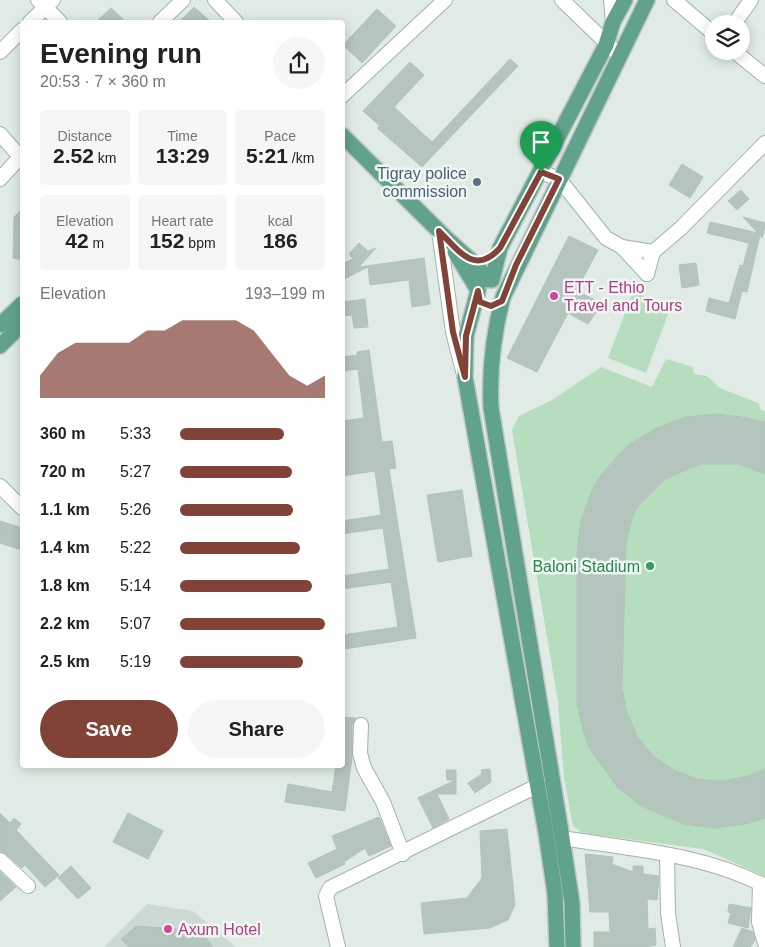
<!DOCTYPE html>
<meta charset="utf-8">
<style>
body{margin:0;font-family:Arial,sans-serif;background:#f6f6f6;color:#222;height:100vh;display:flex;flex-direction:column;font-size:19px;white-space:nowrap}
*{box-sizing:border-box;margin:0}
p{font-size:16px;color:#767676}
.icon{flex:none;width:28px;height:28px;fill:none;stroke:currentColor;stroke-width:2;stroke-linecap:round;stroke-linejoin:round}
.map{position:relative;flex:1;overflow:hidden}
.details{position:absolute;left:20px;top:20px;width:325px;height:748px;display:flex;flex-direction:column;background:#fff;border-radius:5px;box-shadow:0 2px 12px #0003}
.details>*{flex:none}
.tools{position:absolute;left:705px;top:15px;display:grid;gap:10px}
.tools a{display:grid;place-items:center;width:45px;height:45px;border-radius:50%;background:#fff;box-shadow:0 2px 12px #0003;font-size:25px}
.pin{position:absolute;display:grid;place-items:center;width:42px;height:42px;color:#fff;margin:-51px -21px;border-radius:50% 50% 50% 0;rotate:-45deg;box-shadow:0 0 5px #0007}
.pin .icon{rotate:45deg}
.round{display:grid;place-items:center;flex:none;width:52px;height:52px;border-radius:26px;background:#f6f6f6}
.summary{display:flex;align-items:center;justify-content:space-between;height:85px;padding:0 20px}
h1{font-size:28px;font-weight:600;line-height:38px}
.figures{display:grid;grid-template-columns:repeat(3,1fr);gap:8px;height:85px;padding:5px 20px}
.figures div{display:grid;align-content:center;border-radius:5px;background:#f6f6f6;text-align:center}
.figures b{font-size:21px;font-weight:600}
.figures small{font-size:14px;font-weight:400}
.figures p{font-size:14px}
.chart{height:140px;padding:10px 20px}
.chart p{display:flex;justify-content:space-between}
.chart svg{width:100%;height:90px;margin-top:5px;fill:#814337;opacity:.7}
.button{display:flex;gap:10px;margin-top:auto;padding:10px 20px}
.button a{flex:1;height:58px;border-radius:30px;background:#814337;color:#fff;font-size:20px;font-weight:600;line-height:58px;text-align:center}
.button a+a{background:#f6f6f6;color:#222}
ul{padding:0 20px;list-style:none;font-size:16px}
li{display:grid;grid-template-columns:80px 60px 1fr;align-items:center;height:38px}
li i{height:12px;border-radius:6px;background:#814337}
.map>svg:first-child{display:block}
.built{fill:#cddad3}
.green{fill:#b6ddbd}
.building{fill:#b4c5bd;stroke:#b1c4bb}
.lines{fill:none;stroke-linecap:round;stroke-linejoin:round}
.minor-casing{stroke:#a2b3ab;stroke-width:16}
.major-casing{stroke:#c0c8c5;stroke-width:18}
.minor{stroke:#fff;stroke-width:14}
.major{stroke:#61a28c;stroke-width:15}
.route-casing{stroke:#fff;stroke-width:10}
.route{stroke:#814337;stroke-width:6}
.service-dot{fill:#5c6f8a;stroke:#eff7f2;stroke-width:2}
.hotel-dot{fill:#d1479c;stroke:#eff7f2;stroke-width:2}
.leisure-dot{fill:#2e9e5b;stroke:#eff7f2;stroke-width:2}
.labels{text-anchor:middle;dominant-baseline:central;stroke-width:5;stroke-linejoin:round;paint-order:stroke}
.service-label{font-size:16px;fill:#4e5e75;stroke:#eff7f2;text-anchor:end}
.hotel-label{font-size:16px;fill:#b23c85;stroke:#eff7f2;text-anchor:start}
.leisure-label{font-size:16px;fill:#27864d;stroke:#eff7f2;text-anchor:end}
</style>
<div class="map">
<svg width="765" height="947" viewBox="0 0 765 947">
<rect width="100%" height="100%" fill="#dfebe4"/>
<path class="built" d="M 147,904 L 193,911 L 236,947 L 104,947 Z"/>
<g class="green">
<path d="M 633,292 L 671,306 L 646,373 L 608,358 Z"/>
<path d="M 666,359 L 693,367 L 694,374 L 707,376 L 720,388 L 758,403 L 761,410 L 765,411 L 765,876 L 703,849 L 582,833 L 573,826 L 564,778 L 558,702 L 512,430 L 519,416 L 552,400 L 601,367 L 652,387 Z"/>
</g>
<g class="building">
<path d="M 194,7 L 211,22 L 179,22 Z"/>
<path d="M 111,8 L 126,22 L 96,22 Z"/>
<path d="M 377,9 L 396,26 L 362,63 L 343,45 Z"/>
<path d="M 510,59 L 518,66 L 422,167 L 377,128 L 380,126 L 363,111 L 410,62 L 424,75 L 394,107 L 432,142 Z"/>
<path d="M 682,164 L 703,177 L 690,198 L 669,185 Z"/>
<path d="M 741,190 L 749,199 L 737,210 L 728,201 Z"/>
<path d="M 22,209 L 22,260 L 13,258 L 14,217 Z"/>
<path d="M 743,217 L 765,223 L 765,227 L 762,238 L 760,235 L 747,292 L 742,291 L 735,319 L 706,311 L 709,298 L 729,303 L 740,265 L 743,266 L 749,243 L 707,233 L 710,222 L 758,233 Z"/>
<path d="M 569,236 L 598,250 L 576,291 L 602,303 L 588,324 L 568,313 L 537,372 L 507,358 Z"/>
<path d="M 359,243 L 368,251 L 376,248 L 359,267 L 424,258 L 430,304 L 412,307 L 409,280 L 370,285 L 368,267 L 342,280 L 342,264 L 353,259 L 349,254 Z"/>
<path d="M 696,263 L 699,285 L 682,288 L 679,265 Z"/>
<path d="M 365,299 L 368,327 L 354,328 L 352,315 L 342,316 L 342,302 Z"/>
<path d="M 369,350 L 382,442 L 392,441 L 396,468 L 389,469 L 416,638 L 344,649 L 342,635 L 398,627 L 391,582 L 342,589 L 342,576 L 389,569 L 383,528 L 342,534 L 342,521 L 381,515 L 375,471 L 342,476 L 342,421 L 364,418 L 358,369 L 342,371 L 342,357 L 358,355 L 357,352 Z"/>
<path d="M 717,414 L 748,418 L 765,422 L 765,474 L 738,464 L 700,464 L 665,479 L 638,506 L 632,518 L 626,542 L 622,689 L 627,713 L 637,736 L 653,756 L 674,770 L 697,779 L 723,781 L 748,776 L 765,768 L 765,818 L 746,824 L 715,828 L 684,824 L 641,806 L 617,787 L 590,749 L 584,734 L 577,704 L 577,552 L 581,521 L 591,492 L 599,478 L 619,454 L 630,444 L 657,428 L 686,417 Z"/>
<path d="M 462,490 L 472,556 L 438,562 L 427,495 Z"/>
<path d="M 0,521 L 22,528 L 22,550 L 0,543 Z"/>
<path d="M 343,717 L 356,718 L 352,725 L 352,758 L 345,811 L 285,802 L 288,784 L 332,792 L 336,765 L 342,765 Z"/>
<path d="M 490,769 L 491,782 L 475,793 L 468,783 L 482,774 L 481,770 Z"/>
<path d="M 446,770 L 456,770 L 456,794 L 437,794 L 449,819 L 433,828 L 418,798 L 455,780 L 447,780 Z"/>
<path d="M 0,813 L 10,823 L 14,818 L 21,824 L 16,830 L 59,875 L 45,887 L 25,865 L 22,868 L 6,854 L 0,851 Z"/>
<path d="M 128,813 L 163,831 L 148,859 L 113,842 Z"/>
<path d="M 379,817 L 391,846 L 369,856 L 365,848 L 344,862 L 345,864 L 316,878 L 308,863 L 337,849 L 332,836 Z"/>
<path d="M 507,829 L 515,905 L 508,920 L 490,928 L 424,934 L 421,903 L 467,898 L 482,878 L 480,831 Z"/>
<path d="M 585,854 L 613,857 L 612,864 L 633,872 L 633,866 L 643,866 L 643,874 L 659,876 L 657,900 L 647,899 L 648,929 L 655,928 L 656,945 L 645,947 L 594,947 L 594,932 L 610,932 L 609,912 L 590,912 Z"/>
<path d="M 71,866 L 91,888 L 78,899 L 58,878 Z"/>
<path d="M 0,872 L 16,887 L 0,901 Z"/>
<path d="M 729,904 L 751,908 L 748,928 L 728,923 L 731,913 L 728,912 Z"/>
<path d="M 136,926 L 201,931 L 213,947 L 129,947 L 121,939 Z"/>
<path d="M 742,928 L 753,932 L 755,941 L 750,947 L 733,947 Z"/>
</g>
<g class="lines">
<defs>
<g id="minor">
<path d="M 38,0 L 60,22"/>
<path d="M 215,0 L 236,22"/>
<path d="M 562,0 L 620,56"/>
<path d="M 611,0 L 613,22"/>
<path d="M 674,0 L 714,34"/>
<path d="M 30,22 L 53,0"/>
<path d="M 160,22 L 183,0"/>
<path d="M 734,24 L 751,0"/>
<path d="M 734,51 L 765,76"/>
<path d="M 0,52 L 22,30"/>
<path d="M 342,96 L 445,0"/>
<path d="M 0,134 L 22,159"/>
<path d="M 541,172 L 559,179 L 606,238 L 622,247 L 653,252"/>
<path d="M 0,179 L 22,155"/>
<path d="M 439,231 L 453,332 L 463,371"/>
<path d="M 622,247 L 647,274"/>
<path d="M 647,274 L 653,252 L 681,228 L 765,143"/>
<path d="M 0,486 L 22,508"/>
<path d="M 361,725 L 360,753 L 364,768 L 383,802 L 403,854"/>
<path d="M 562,838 C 630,849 704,854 765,886"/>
<path d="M 667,856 L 668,913 L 673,947"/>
<path d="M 0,860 L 28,886"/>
<path d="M 760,883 L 759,922 L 765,943"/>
<path d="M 338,947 L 326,896 L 330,888 L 537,786"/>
</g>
<g id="major">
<path d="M 342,135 L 446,238 L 476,265 L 488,280"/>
<path d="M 455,252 L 478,290"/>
<path d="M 492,280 L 500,248 L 606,45 L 613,22 L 625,0"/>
<path d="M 478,291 L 466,336 L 465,377 L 546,833 L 555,894 L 557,947"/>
<path d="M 504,295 L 647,0"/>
<path d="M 503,297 C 493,335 489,369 491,408 L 562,838 L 572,903 L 573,947"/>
<path d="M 0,325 L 22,304"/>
<path d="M 0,346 L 22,324"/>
</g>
</defs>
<use href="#minor" class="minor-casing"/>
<use href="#major" class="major-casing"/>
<use href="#minor" class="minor"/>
<use href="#major" class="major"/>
</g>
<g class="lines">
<defs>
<path id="route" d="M 541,172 L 559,179 L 516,265 L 502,301 L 491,306 L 480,302 L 478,291 L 466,336 L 465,377 L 453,332 L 439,231 C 459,251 475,276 500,248 Z"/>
</defs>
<use href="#route" class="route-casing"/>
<use href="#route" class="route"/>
</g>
<circle class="service-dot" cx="477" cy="182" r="5"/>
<g class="hotel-dot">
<circle cx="554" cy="296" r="5"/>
<circle cx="168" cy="929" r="5"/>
</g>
<circle class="leisure-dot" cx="650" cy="566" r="5"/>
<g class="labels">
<g class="service-label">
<text x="467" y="173">Tigray police<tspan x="467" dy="18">commission</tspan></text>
</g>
<g class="hotel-label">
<text x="564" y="287">ETT - Ethio<tspan x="564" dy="18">Travel and Tours</tspan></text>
<text x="178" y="929">Axum Hotel</text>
</g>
<g class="leisure-label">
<text x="640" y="566">Baloni Stadium</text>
</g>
</g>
</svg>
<div class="tools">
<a><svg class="icon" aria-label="layers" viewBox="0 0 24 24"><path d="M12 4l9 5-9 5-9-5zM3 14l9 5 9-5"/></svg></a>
</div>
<div class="pin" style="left:541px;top:172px;background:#1e9e55"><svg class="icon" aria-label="arrive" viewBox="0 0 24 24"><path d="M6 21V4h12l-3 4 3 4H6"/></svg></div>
<section class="details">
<div class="summary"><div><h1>Evening run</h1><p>20:53 · 7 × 360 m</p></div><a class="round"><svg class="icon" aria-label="share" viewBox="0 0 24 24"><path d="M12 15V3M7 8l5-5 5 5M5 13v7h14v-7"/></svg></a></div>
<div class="figures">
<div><p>Distance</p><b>2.52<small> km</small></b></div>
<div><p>Time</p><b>13:29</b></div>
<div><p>Pace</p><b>5:21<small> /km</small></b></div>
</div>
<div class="figures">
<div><p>Elevation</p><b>42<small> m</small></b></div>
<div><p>Heart rate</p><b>152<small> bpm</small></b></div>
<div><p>kcal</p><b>186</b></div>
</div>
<div class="chart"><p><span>Elevation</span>193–199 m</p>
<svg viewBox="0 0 160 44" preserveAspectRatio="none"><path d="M0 44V33L10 22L20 17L30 17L40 17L50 17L60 11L70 11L80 6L90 6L100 6L110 6L120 11L130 22L140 33L150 38L160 33V44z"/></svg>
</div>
<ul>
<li><b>360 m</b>5:33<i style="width:72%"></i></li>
<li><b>720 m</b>5:27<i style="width:77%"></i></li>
<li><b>1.1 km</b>5:26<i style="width:78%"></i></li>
<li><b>1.4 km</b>5:22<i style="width:83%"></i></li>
<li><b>1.8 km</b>5:14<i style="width:91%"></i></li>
<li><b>2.2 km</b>5:07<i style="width:100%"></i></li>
<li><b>2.5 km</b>5:19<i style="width:85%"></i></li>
</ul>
<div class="button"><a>Save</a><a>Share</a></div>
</section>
</div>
